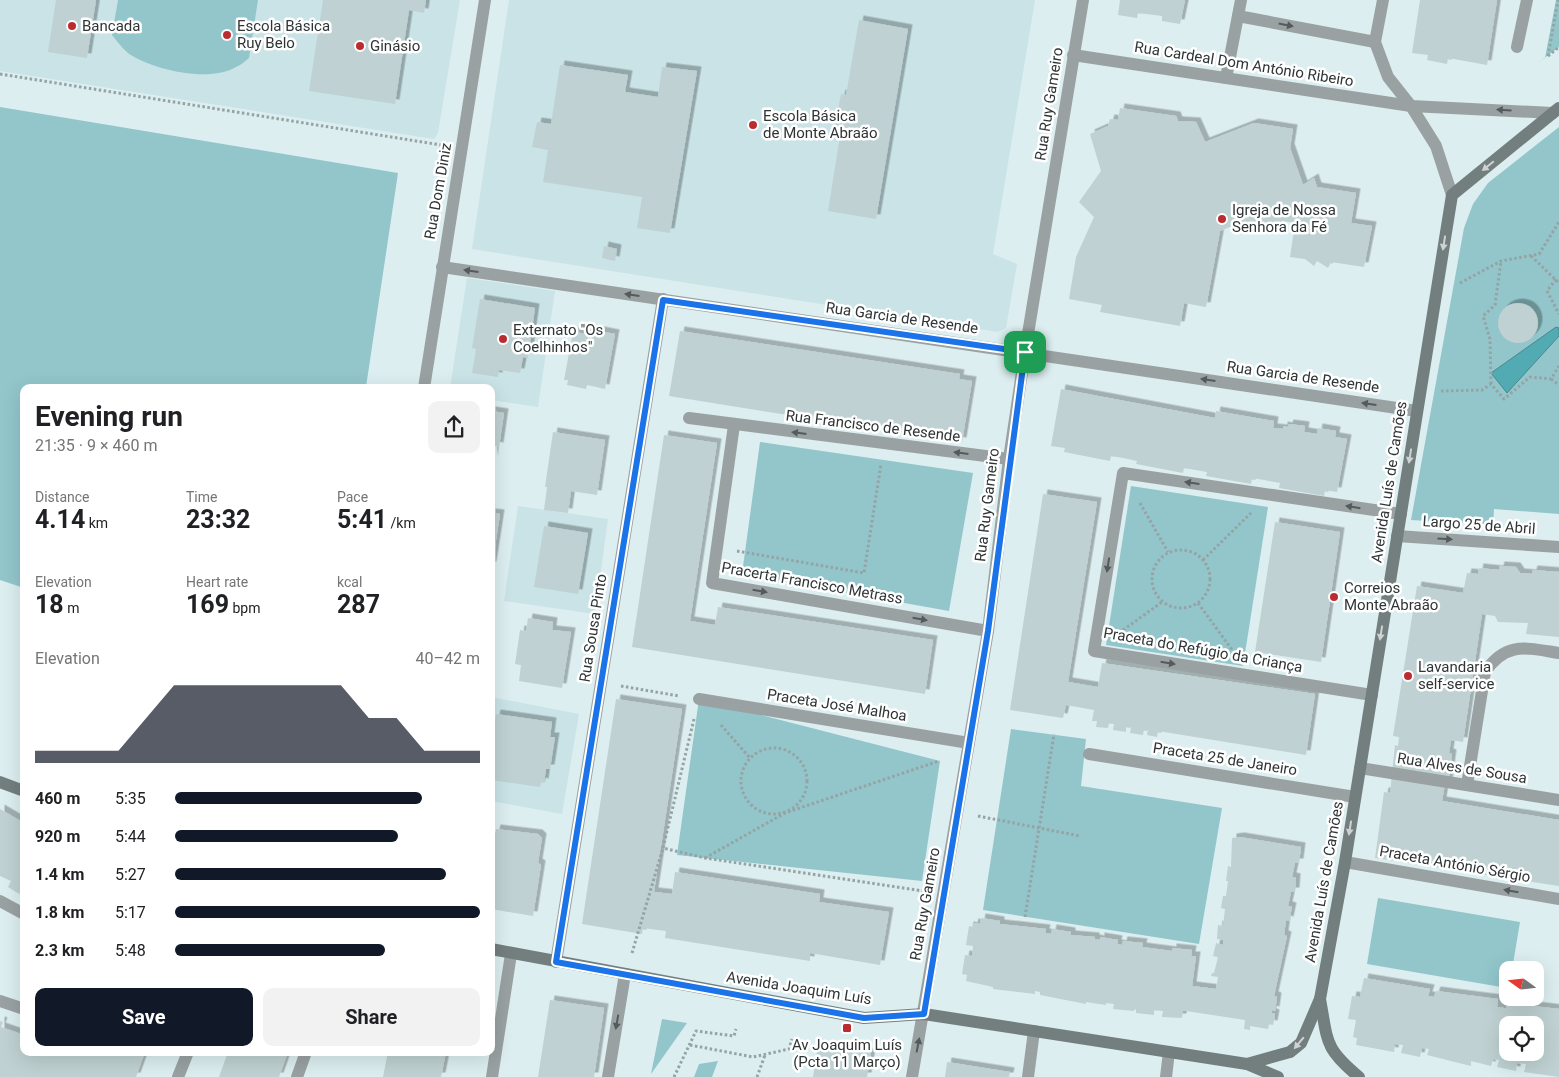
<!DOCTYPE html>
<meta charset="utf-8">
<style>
body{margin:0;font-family:Roboto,sans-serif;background:#f2f2f2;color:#202124;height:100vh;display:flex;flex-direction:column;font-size:19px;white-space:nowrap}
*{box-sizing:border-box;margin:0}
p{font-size:16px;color:#757577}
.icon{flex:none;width:28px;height:28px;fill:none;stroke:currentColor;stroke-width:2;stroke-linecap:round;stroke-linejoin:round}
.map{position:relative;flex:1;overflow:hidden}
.panel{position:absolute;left:20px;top:384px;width:475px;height:672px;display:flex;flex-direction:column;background:#fff;border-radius:10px;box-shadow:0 5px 20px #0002}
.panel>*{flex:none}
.needle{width:32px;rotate:285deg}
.tools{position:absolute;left:1499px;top:961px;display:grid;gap:10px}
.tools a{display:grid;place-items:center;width:45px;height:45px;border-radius:10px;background:#fff;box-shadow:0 5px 20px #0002;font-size:25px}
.pin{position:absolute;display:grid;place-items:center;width:42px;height:42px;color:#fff;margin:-21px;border-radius:10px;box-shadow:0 2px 8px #0006}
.round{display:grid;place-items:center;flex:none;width:52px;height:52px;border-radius:10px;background:#f2f2f2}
.head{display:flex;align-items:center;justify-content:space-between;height:85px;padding:0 15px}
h1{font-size:28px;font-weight:700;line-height:38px}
.stats{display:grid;grid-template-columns:repeat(3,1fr);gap:8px;height:85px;padding:5px 15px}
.stats div{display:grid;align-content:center}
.stats b{font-size:25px;font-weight:700}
.stats small{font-size:14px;font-weight:400}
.stats p{font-size:14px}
.chart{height:140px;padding:10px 15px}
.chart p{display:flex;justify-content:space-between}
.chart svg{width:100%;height:90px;margin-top:5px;fill:#111827;opacity:.7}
.cta{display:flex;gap:10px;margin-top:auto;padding:10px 15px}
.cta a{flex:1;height:58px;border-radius:10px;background:#111827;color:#fff;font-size:20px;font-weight:700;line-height:58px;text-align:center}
.cta a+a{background:#f2f2f2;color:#202124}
ul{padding:0 15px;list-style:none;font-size:16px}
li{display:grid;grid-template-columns:80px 60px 1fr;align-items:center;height:38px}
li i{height:12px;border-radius:6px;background:#111827}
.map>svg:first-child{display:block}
.built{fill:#c9e3e6}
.green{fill:#92c6cb}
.water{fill:#52aab3;stroke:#48878e}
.building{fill:#bfd1d2;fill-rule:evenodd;filter:url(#shadow)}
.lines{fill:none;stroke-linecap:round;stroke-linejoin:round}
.path{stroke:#95a3a4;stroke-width:3;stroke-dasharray:2.5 2.5;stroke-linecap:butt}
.street{stroke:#9aa1a2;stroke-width:12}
.secondary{stroke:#737e7f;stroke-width:12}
.oneway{fill:#545b5c}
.oneway2{fill:#ced2d2}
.route-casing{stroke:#fff;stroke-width:10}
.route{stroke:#1a73e8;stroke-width:6}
.poi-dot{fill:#bb2c31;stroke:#fff;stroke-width:2}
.labels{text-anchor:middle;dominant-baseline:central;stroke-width:5;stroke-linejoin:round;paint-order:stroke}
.poi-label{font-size:15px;fill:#2f3536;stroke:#fff;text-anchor:start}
.street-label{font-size:15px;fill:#2f3536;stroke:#fff}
</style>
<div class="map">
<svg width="1559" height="1077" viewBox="0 0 1559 1077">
<defs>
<filter id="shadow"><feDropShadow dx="4.5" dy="-4.5" stdDeviation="0" flood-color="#0004"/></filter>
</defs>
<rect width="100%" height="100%" fill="#dceef0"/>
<g class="built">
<path d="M 0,0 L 460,0 L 438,133 L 434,139 L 0,71 Z"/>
<path d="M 509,0 L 1035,0 L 993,254 L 1017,264 L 1006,328 L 998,332 L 472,249 Z"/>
<path d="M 467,278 L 555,291 L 538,407 L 491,400 L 491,388 L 450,388 Z"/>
<path d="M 518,506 L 608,519 L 595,614 L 504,601 Z"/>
<path d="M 491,697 L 579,714 L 562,814 L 491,801 Z"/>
</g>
<g class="green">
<path d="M 118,0 L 258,0 L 249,58 C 245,61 241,65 236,67 C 210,83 152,70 128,53 C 122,48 117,41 112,35 Z"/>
<path d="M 1556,0 L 1559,0 L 1559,47 L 1538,63 L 1545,58 Z"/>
<path d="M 0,107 L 398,173 L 366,387 L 24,388 L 24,588 L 0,580 Z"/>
<path d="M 1559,127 L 1559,514 L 1494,509 L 1493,525 L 1411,520 L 1464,228 L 1473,204 L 1488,183 Z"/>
<path d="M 760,442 L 973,473 L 949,611 L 742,574 Z"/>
<path d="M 1131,486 L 1268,507 L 1243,666 L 1106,645 Z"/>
<path d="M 699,699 L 940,761 L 922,881 L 677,855 Z"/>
<path d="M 1011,729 L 1086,739 L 1081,786 L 1222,808 L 1199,944 L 983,910 Z"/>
<path d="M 1378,898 L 1520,922 L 1512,970 L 1508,970 L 1507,988 L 1367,964 Z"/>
<path d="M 662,1019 L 687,1023 L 651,1074 Z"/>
<path d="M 718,1061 L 712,1077 L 694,1077 L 699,1064 Z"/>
</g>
<path class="water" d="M 1556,327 L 1559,328 L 1559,336 L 1507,393 L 1491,373 Z"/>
<g class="building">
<path d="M 56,0 L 96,0 L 87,58 L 48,52 Z"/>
<path d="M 323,0 L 426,0 L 424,13 L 409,10 L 395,104 L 309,91 Z"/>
<path d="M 1120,0 L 1185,0 L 1180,24 L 1162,21 L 1162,16 L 1138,13 L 1137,18 L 1118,15 Z"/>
<path d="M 1420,0 L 1497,0 L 1487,65 L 1448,58 L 1447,64 L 1427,60 L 1428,55 L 1412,53 Z"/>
<path d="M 859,20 L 908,29 L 876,219 L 828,211 L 840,136 L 833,135 L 841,94 L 846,95 Z"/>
<path d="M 560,65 L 628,75 L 625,92 L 658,97 L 662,67 L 697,71 L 670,233 L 637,228 L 642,197 L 543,182 L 548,150 L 532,147 L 537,122 L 551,124 Z"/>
<path d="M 1120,108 L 1176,116 L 1178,121 L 1196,122 L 1205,142 L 1254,123 L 1293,129 L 1290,148 L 1303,185 L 1314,178 L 1317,187 L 1356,193 L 1351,223 L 1372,226 L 1364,267 L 1331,262 L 1328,268 L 1317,261 L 1314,266 L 1305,259 L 1290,257 L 1295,223 L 1283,221 L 1263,230 L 1261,223 L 1245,229 L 1242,222 L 1220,231 L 1206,307 L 1184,303 L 1180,326 L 1100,312 L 1102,305 L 1069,299 L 1076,257 L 1094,217 L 1079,202 L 1101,171 L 1090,134 L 1108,126 L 1110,119 L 1118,120 Z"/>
<path d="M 604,246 L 617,249 L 615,261 L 602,258 Z"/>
<path d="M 480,299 L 535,308 L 528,358 L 523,357 L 520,373 L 499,370 L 498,377 L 472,373 L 476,349 L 472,348 Z"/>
<circle cx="1518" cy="323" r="20"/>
<path d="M 590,329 L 615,334 L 605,389 L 587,385 L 586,389 L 567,385 L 568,380 L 564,380 L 573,332 L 588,334 Z"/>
<path d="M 680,331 L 960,374 L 959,379 L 972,381 L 962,442 L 885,430 L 886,423 L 881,426 L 871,424 L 870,428 L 827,421 L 827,418 L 818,417 L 814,412 L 813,419 L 669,396 Z"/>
<path d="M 1061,389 L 1215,418 L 1216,411 L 1274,421 L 1273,428 L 1283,429 L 1283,426 L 1288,427 L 1289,424 L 1305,426 L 1304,432 L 1317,434 L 1318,428 L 1336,431 L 1335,437 L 1347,439 L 1337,492 L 1325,490 L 1324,496 L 1279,488 L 1280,483 L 1264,480 L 1252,478 L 1251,484 L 1206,476 L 1207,472 L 1184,468 L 1183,473 L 1136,464 L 1137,461 L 1123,458 L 1111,456 L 1110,461 L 1064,452 L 1065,448 L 1051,446 Z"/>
<path d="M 491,411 L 504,413 L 499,447 L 495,446 L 493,461 Z"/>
<path d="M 553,432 L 605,440 L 597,495 L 571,491 L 568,513 L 544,510 L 547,487 L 545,487 Z"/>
<path d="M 664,435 L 717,443 L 690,621 L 715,625 L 718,607 L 933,640 L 925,694 L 632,647 Z"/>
<path d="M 1043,494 L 1097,502 L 1068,682 L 1098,687 L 1102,663 L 1315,694 L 1306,755 L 1158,731 L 1157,737 L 1147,735 L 1148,730 L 1144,729 L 1143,735 L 1130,733 L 1131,727 L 1126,726 L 1126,732 L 1113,730 L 1114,724 L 1109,723 L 1108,728 L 1096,727 L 1097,721 L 1092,721 L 1094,710 L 1066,705 L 1063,718 L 1010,710 Z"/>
<path d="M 491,513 L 500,514 L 492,566 L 491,566 Z"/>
<path d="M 1275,522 L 1340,532 L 1321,662 L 1255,652 Z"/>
<path d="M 544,526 L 588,533 L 578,594 L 534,587 Z"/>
<path d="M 1500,566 L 1516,567 L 1520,573 L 1532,574 L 1533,570 L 1559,572 L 1559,637 L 1526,634 L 1528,623 L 1498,622 L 1495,616 L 1482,614 L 1463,742 L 1451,740 L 1449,753 L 1452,754 L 1451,761 L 1448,784 L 1445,784 L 1442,801 L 1559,820 L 1559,886 L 1375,858 L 1384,792 L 1390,793 L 1395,745 L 1398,746 L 1399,737 L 1393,736 L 1417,586 L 1463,593 L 1467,573 L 1478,574 L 1479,568 L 1499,570 Z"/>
<path d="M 528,618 L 553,622 L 552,630 L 571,632 L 562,688 L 519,681 L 521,665 L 515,664 L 520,630 L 526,631 Z"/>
<path d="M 616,699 L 682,709 L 654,892 L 672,894 L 675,872 L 820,894 L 819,902 L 889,912 L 880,965 L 810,953 L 810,961 L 665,938 L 666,931 L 643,928 L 642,934 L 582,924 Z"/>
<path d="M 496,714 L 552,722 L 550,737 L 555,737 L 550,769 L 546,769 L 544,783 L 541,782 L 540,787 L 491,780 L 495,735 L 492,735 Z"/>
<path d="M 0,809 L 24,823 L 24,888 L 19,894 L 8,887 L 11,881 L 0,876 Z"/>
<path d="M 496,829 L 538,834 L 542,838 L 538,863 L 541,865 L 533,916 L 491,909 L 491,853 Z"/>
<path d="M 1240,837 L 1301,847 L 1299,863 L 1295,863 L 1292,877 L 1296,878 L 1295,892 L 1291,892 L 1288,906 L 1292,907 L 1289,921 L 1286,920 L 1284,935 L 1287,936 L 1274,996 L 1277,997 L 1275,1011 L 1272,1010 L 1272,1013 L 1275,1014 L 1273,1025 L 1269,1024 L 1268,1029 L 1250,1026 L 1250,1030 L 1244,1029 L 1245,1020 L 1186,1011 L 1183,1011 L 1182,1018 L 1162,1017 L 1163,1011 L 1154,1010 L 1154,1015 L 1136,1013 L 1136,1009 L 1133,1011 L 1113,1009 L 1114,1004 L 1106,1003 L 1106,1005 L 1086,1002 L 1086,1004 L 1040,995 L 1040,992 L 1035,991 L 1035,994 L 993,989 L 993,987 L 966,981 L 967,975 L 962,974 L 965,955 L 972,956 L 973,946 L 966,945 L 969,926 L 973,927 L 974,923 L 980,924 L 981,918 L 1000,921 L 1000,924 L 1046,929 L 1045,933 L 1051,934 L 1052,929 L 1071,932 L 1071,935 L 1095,937 L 1095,939 L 1100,940 L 1100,937 L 1118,940 L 1117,944 L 1122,945 L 1123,941 L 1143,943 L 1142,947 L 1172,951 L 1172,948 L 1192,950 L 1191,956 L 1196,956 L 1192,986 L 1216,989 L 1218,977 L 1211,976 L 1212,973 L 1214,973 L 1218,957 L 1213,956 L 1216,943 L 1223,945 L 1223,940 L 1217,939 L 1218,925 L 1223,926 L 1225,909 L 1221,908 L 1223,896 L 1226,896 L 1228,881 L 1226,881 L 1228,866 L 1231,867 L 1232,838 Z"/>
<path d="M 1364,978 L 1430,989 L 1428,996 L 1434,997 L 1436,991 L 1498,999 L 1497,1007 L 1504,1008 L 1506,1009 L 1507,1003 L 1559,1009 L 1559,1077 L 1524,1072 L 1526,1064 L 1517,1063 L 1516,1071 L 1497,1067 L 1499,1060 L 1493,1059 L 1491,1066 L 1471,1061 L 1471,1066 L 1427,1055 L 1429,1049 L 1422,1048 L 1420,1057 L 1401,1053 L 1403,1045 L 1395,1044 L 1394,1052 L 1356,1045 L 1357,1038 L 1353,1037 L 1356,1020 L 1348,1019 L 1352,996 L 1360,997 ZM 1508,1025 L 1535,1025 L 1535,1052 L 1508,1052 Z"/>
<path d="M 550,1000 L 604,1008 L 594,1077 L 538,1077 Z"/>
<path d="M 0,1021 L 3,1022 L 1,1027 L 24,1035 L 24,1052 L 72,1052 L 82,1056 L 83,1052 L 145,1052 L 136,1077 L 0,1077 Z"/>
<path d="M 818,1045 L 871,1053 L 867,1077 L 813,1077 Z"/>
<path d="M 228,1052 L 288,1052 L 279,1077 L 219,1077 Z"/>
<path d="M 388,1052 L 446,1052 L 441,1077 L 383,1077 Z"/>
<path d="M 947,1062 L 1010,1072 L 1009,1077 L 945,1077 Z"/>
</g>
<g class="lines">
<g class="path">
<path d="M 1548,56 L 1558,0"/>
<path d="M 1548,56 L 1559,47"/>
<path d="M 0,74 L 441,145"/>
<path d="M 1531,256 L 1559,283"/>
<path d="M 1556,279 L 1547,291 L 1559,314"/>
<path d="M 1460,283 L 1501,261 L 1539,254 L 1559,222"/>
<path d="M 1551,379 L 1559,385"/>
<path d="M 1491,384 L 1490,339 L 1483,316 L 1495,305 L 1501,261"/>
<path d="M 1441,391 L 1482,390 L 1491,384 L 1504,399 L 1530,377 L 1551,379 L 1559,366"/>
<path d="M 1140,503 L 1168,552"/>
<circle cx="1181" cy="579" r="29"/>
<path d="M 737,551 L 864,573 L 881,464"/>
<path d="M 1203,560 L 1251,513"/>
<path d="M 1198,603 L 1233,651"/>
<path d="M 1119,633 L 1162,602"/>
<path d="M 621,686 L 679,696"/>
<path d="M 694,719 L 663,848 L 705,858 L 923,891"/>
<path d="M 721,725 L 750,758"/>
<circle cx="774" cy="781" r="33"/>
<path d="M 978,816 L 1080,836"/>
<path d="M 705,858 L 785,813 L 939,761"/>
<path d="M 1025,917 L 1054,734"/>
<path d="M 632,953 L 663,848"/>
<path d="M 690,1045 L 753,1057 L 789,1049 L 792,1039"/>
<path d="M 674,1077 L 696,1031 L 734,1036 L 736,1029"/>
<path d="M 757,1077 L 765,1055"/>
</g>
<g class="street">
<path d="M 1238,16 L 1375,42 L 1383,0"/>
<path d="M 1375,42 L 1388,77 L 1411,106 L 1436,146 L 1452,195"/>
<path d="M 1517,47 L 1527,0"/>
<path d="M 1073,55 L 1411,106 L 1553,113"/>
<path d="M 1226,78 L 1241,0"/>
<path d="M 442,267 L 1417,411"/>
<path d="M 424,388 L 485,0"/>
<path d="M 689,418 L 1009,459"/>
<path d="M 734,425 L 712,583 L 988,631"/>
<path d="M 1397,536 L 1559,547"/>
<path d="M 1372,695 L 1094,651 L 1123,473 L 1401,514"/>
<path d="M 699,699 L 969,743"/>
<path d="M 1089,754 L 1355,797"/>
<path d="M 1360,768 L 1559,800"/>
<path d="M 1467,785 L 1485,672 C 1506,641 1526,648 1559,653"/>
<path d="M 1345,862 L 1559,899"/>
<path d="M 0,901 L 24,914"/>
<path d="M 556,962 L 663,299"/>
<path d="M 0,1001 L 24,1009"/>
<path d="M 178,1077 L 188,1052"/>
<path d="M 297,1077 L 306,1052"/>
<path d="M 492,1077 L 511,954"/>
<path d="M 608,1077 L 625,974"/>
<path d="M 912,1077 L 988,631 L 1009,459 L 1025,352 L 1083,0"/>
<path d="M 1028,1077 L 1034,1031"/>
<path d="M 1166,1077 L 1169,1052"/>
</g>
<g class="secondary">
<path d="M 0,782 L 24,791"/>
<path d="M 491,949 L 864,1018 L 924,1014 L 1247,1064 L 1278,1077"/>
<path d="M 1320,999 C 1328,1042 1324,1048 1359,1077"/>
<path d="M 1247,1064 L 1290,1052 L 1301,1043 L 1320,999 L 1345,862 L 1452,195 L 1559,108"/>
</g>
</g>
<defs><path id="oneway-solid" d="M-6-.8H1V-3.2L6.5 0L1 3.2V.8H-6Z" transform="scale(1.25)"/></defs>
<g class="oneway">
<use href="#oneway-solid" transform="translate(1286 25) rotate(11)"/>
<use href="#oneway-solid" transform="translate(1504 110) rotate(-177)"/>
<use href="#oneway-solid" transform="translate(471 271) rotate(-172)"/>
<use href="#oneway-solid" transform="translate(632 295) rotate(-172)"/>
<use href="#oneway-solid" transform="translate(1208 380) rotate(-172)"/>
<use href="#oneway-solid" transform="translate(1369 404) rotate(-172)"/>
<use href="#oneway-solid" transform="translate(799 433) rotate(-173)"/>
<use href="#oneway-solid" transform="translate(961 453) rotate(-173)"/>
<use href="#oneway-solid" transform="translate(1192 483) rotate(-172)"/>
<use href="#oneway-solid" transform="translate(1353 507) rotate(-171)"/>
<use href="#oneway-solid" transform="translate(1445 539) rotate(4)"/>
<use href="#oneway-solid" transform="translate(1108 565) rotate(99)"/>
<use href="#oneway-solid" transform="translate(760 591) rotate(10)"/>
<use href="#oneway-solid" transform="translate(920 619) rotate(10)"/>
<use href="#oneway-solid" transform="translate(1168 663) rotate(9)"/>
<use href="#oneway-solid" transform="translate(1511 891) rotate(-170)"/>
<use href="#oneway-solid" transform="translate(617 1022) rotate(100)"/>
<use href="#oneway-solid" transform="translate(918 1045) rotate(-79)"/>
</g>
<g class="oneway2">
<use href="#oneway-solid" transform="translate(1488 166) rotate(141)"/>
<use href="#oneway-solid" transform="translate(1444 243) rotate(99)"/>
<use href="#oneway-solid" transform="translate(1410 456) rotate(99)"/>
<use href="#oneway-solid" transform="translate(1381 633) rotate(99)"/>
<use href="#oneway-solid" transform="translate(1350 828) rotate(99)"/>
<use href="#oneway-solid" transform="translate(1299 1043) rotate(130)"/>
</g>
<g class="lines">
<defs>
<path id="route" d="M 663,300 L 1025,352 L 988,631 L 924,1014 L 864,1018 L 556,962 Z"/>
</defs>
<use href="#route" class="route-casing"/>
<use href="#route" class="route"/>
</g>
<g class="poi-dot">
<circle cx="72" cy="26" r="5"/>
<circle cx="227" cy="35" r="5"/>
<circle cx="360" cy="46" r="5"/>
<circle cx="753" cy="125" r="5"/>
<circle cx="1222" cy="219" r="5"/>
<circle cx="503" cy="339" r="5"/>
<circle cx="1334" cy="597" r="5"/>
<circle cx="1408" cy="676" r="5"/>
<rect x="842" y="1023" width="10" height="10" rx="2.5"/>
</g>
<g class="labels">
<g class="poi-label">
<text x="82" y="26">Bancada</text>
<text x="237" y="26">Escola Básica<tspan x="237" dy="17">Ruy Belo</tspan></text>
<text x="370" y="46">Ginásio</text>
<text x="763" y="116">Escola Básica<tspan x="763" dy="17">de Monte Abraão</tspan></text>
<text x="1232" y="210">Igreja de Nossa<tspan x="1232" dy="17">Senhora da Fé</tspan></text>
<text x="513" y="330">Externato "Os<tspan x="513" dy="17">Coelhinhos"</tspan></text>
<text x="1344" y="588">Correios<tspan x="1344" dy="17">Monte Abraão</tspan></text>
<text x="1418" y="667">Lavandaria<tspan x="1418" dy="17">self-service</tspan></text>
<text x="847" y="1045" text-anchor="middle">Av Joaquim Luís<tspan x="847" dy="17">(Pcta 11 Março)</tspan></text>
</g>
<g class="street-label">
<text transform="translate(1244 64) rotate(9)">Rua Cardeal Dom António Ribeiro</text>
<text transform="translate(1049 104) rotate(-81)">Rua Ruy Gameiro</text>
<text transform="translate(438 191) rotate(-80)">Rua Dom Diniz</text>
<text transform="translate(902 318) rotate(8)">Rua Garcia de Resende</text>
<text transform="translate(1303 377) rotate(8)">Rua Garcia de Resende</text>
<text transform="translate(873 426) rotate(7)">Rua Francisco de Resende</text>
<text transform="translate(1389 482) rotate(-81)">Avenida Luís de Camões</text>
<text transform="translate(987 505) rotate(-83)">Rua Ruy Gameiro</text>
<text transform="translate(1479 525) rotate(4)">Largo 25 de Abril</text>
<text transform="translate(812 583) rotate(10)">Pracerta Francisco Metrass</text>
<text transform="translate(593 628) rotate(-81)">Rua Sousa Pinto</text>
<text transform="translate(1203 650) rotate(10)">Praceta do Refúgio da Criança</text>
<text transform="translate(837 705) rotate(9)">Praceta José Malhoa</text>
<text transform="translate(1225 759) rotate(9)">Praceta 25 de Janeiro</text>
<text transform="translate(1462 768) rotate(9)">Rua Alves de Sousa</text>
<text transform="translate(1455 864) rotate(10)">Praceta António Sérgio</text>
<text transform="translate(1324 882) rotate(-80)">Avenida Luís de Camões</text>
<text transform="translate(925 904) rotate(-80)">Rua Ruy Gameiro</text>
<text transform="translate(799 988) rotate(9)">Avenida Joaquim Luís</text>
</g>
</g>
</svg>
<div class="tools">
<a><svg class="needle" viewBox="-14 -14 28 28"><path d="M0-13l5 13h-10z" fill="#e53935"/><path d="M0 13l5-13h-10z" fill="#757577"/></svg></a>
<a><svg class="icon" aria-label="locate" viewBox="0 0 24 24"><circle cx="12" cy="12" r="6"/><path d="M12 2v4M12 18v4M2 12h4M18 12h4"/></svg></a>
</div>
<div class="pin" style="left:1025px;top:352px;background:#1e9e55"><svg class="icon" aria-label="arrive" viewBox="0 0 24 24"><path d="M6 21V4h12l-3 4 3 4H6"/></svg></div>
<section class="panel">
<div class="head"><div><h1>Evening run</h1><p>21:35 · 9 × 460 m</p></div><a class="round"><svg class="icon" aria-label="share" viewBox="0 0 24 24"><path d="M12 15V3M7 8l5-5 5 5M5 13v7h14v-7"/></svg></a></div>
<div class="stats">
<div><p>Distance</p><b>4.14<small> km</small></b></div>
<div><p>Time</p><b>23:32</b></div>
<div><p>Pace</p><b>5:41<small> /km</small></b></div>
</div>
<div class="stats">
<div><p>Elevation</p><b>18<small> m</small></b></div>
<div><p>Heart rate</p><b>169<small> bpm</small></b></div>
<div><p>kcal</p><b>287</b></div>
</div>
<div class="chart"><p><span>Elevation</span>40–42 m</p>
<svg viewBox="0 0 160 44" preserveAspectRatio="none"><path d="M0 44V38L10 38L20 38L30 38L40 22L50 6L60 6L70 6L80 6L90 6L100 6L110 6L120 22L130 22L140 38L150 38L160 38V44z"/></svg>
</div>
<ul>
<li><b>460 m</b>5:35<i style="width:81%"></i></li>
<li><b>920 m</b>5:44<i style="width:73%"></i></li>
<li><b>1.4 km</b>5:27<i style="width:89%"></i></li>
<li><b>1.8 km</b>5:17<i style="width:100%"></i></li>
<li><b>2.3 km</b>5:48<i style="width:69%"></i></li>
</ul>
<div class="cta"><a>Save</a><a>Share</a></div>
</section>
</div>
